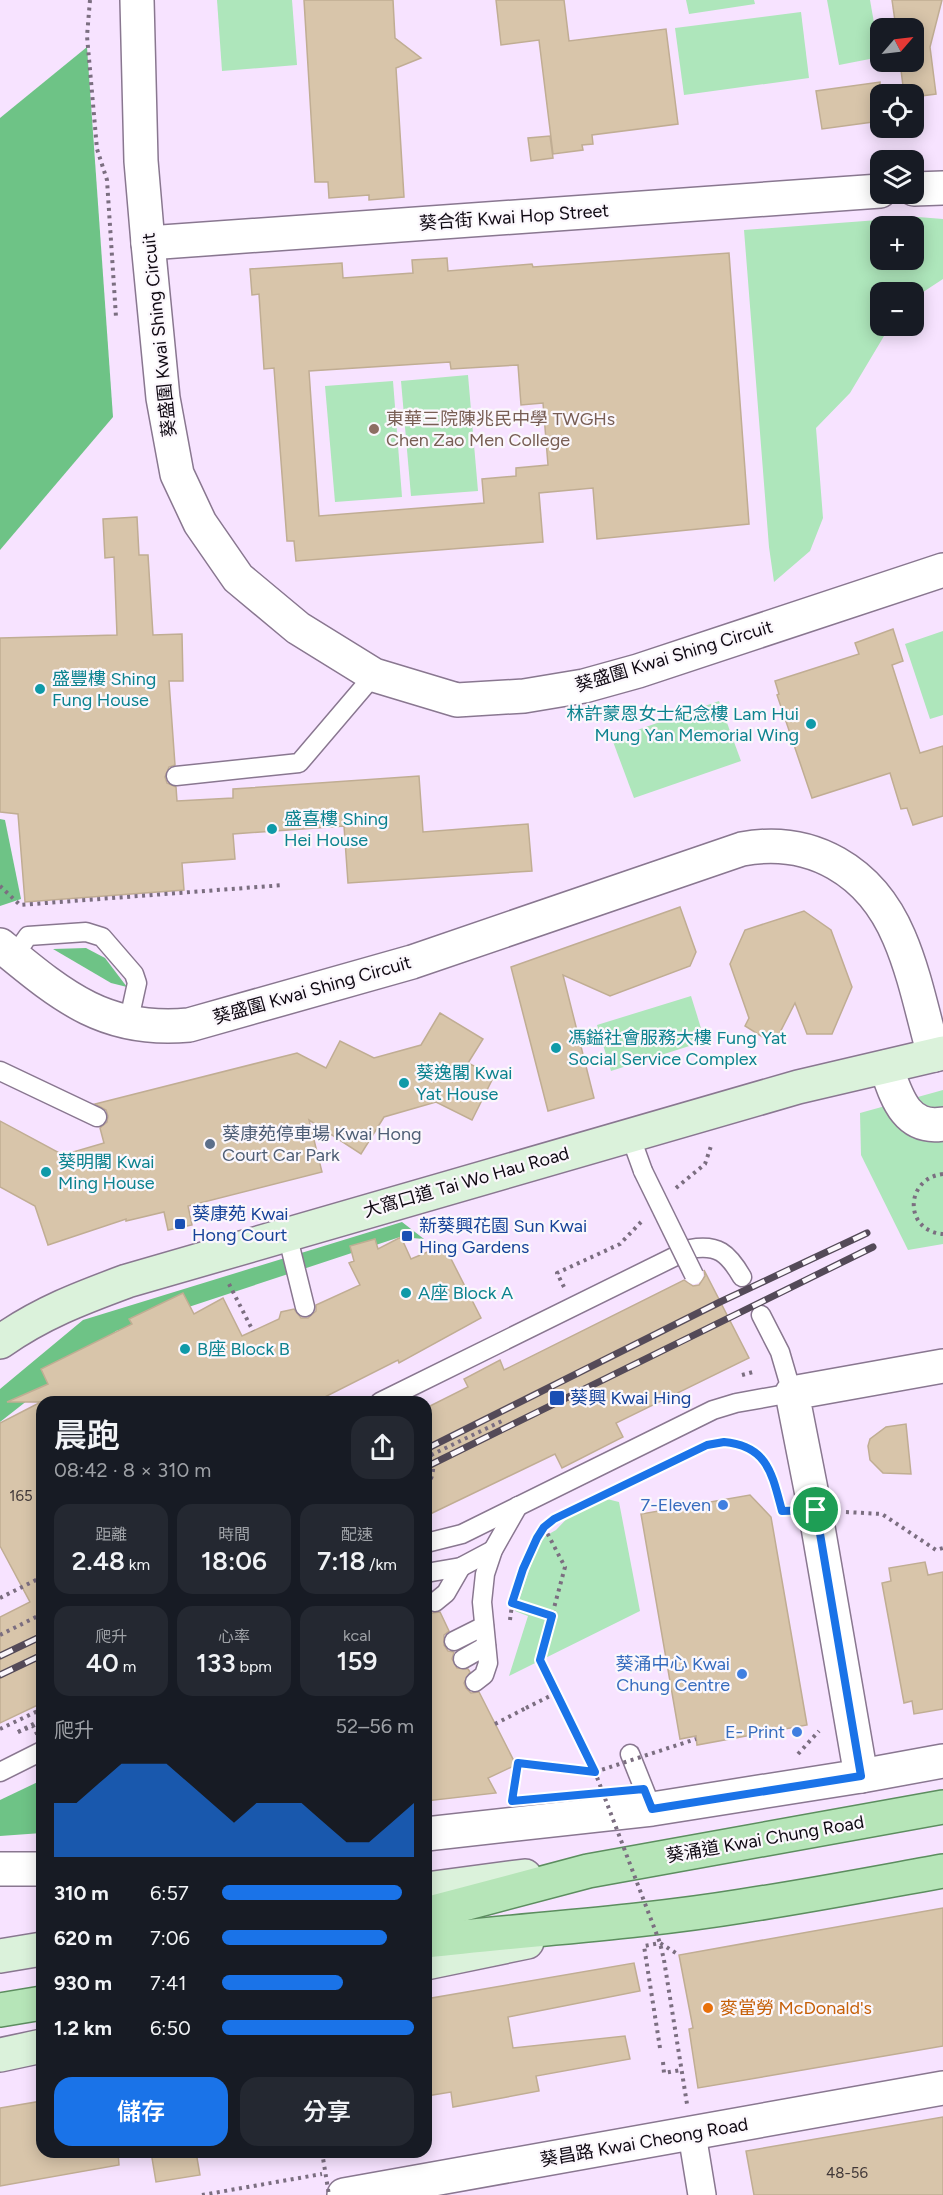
<!DOCTYPE html>
<html lang="zh-TW">
<meta charset="utf-8">
<style>
body{margin:0;font-family:Figtree,"Noto Sans TC",sans-serif;background:#242831;color:#f1f3f6;height:100vh;display:flex;flex-direction:column;font-size:22px;white-space:nowrap}
*{box-sizing:border-box;margin:0}
p{font-size:20px;color:#9ea1a6}
.icon{flex:none;width:33px;height:33px;fill:none;stroke:currentColor;stroke-width:2;stroke-linecap:round;stroke-linejoin:round}
.map{position:relative;flex:1;overflow:hidden}
.details{position:absolute;left:36px;top:1396px;width:396px;height:762px;display:flex;flex-direction:column;background:#171b24;border-radius:18px;box-shadow:0 3px 15px #0003}
.details>*{flex:none}
.needle{width:39px;rotate:62deg}
.buttons{position:absolute;left:870px;top:18px;display:grid;gap:12px}
.buttons a{display:grid;place-items:center;width:54px;height:54px;border-radius:12px;background:#171b24;box-shadow:0 3px 15px #0003;font-size:30px}
.pin{position:absolute;display:grid;place-items:center;width:51px;height:51px;color:#fff;margin:-26px;border:3px solid #fff;border-radius:50%;box-shadow:0 2px 6px #0007}
.round{display:grid;place-items:center;flex:none;width:63px;height:63px;border-radius:18px;background:#242831}
.head{display:flex;align-items:center;justify-content:space-between;height:102px;padding:0 18px}
h1{font-size:33px;font-weight:600;line-height:45px}
.figures{display:grid;grid-template-columns:repeat(3,1fr);gap:9px;height:102px;padding:6px 18px}
.figures div{display:grid;align-content:center;border-radius:15px;background:#242831;text-align:center}
.figures b{font-size:26px;font-weight:600}
.figures small{font-size:16px;font-weight:400}
.figures p{font-size:16px}
.chart{height:168px;padding:12px 18px}
.chart p{display:flex;justify-content:space-between}
.chart svg{width:100%;height:108px;margin-top:6px;fill:#1a73e8;opacity:.7}
.cta{display:flex;gap:12px;margin-top:auto;padding:12px 18px}
.cta a{flex:1;height:69px;border-radius:18px;background:#1a73e8;color:#fff;font-size:24px;font-weight:600;line-height:69px;text-align:center}
.cta a+a{background:#242831;color:#f1f3f6}
ul{padding:0 18px;list-style:none;font-size:20px}
li{display:grid;grid-template-columns:96px 72px 1fr;align-items:center;height:45px}
li i{height:15px;border-radius:8px;background:#1a73e8}
.map>svg:first-child{display:block}
.green{fill:#aee6bb;fill-rule:evenodd}
.forest{fill:#6ec386}
.building{fill:#d8c5aa;stroke:#c0ad93;stroke-width:1.5;fill-rule:evenodd}
.lines{fill:none;stroke-linecap:round;stroke-linejoin:round}
.service-casing{stroke:#897790;stroke-width:21}
.pedestrian-casing{stroke:#897790;stroke-width:30}
.minor-casing{stroke:#897790;stroke-width:36}
.tertiary-casing{stroke:#897790;stroke-width:36}
.secondary-casing{stroke:#897790;stroke-width:36}
.primary-casing{stroke:#5c8d5f;stroke-width:36}
.path{stroke:#7b6e80;stroke-width:4;stroke-dasharray:3 4.5;stroke-linecap:butt}
.service{stroke:#fff;stroke-width:18}
.pedestrian{stroke:#fff;stroke-width:27}
.minor{stroke:#fff;stroke-width:33}
.tertiary{stroke:#fff;stroke-width:33}
.secondary{stroke:#dbf2db;stroke-width:33}
.primary{stroke:#b6e5b8;stroke-width:33}
.rail-casing{stroke:#544a58;stroke-width:7}
.rail{stroke:#fbf7fc;stroke-width:4.5;stroke-dasharray:14;stroke-linecap:butt}
.service-bridge-casing{stroke:#897790;stroke-width:21;stroke-linecap:butt}
.path-bridge{stroke:#7b6e80;stroke-width:4;stroke-dasharray:3 4.5;stroke-linecap:butt}
.service-bridge{stroke:#fff;stroke-width:18}
.route-casing{stroke:#fff;stroke-width:12}
.route{stroke:#1a73e8;stroke-width:8}
.education-dot{fill:#8d6e63;stroke:#fbf7fc;stroke-width:2}
.culture-dot{fill:#0f9aa8;stroke:#fbf7fc;stroke-width:2}
.service-dot{fill:#5c6f8a;stroke:#fbf7fc;stroke-width:2}
.transit-dot{fill:#1a4fb4;stroke:#fbf7fc;stroke-width:2}
.shop-dot{fill:#3f7fe0;stroke:#fbf7fc;stroke-width:2}
.food-dot{fill:#e8710a;stroke:#fbf7fc;stroke-width:2}
.labels{text-anchor:middle;dominant-baseline:central;stroke-width:4.5;stroke-linejoin:round;paint-order:stroke}
.number-label{font-size:15px;fill:#413838}
.street-label{font-size:18px;fill:#0f0912;stroke:#fbf7fc}
.education-label{font-size:18px;fill:#785e54;stroke:#fbf7fc;text-anchor:start}
.culture-label{font-size:18px;fill:#0d838f;stroke:#fbf7fc;text-anchor:start}
.service-label{font-size:18px;fill:#4e5e75;stroke:#fbf7fc;text-anchor:start}
.transit-label{font-size:18px;fill:#164399;stroke:#fbf7fc;text-anchor:start}
.shop-label{font-size:18px;fill:#366cbe;stroke:#fbf7fc;text-anchor:end}
.food-label{font-size:18px;fill:#c56008;stroke:#fbf7fc;text-anchor:start}
</style>
<div class="map">
<svg width="943" height="2195" viewBox="0 0 943 2195">
<rect width="100%" height="100%" fill="#f7e3ff"/>
<g class="green">
<path d="M 217,0 L 292,0 L 297,65 L 222,71 Z"/>
<path d="M 686,0 L 754,0 L 755,4 L 689,14 Z"/>
<path d="M 827,0 L 870,0 L 880,57 L 839,65 Z"/>
<path d="M 801,12 L 809,78 L 684,95 L 675,28 Z"/>
<path d="M 918,217 L 943,219 L 943,279 L 914,298 L 914,292 L 880,292 L 880,326 L 890,326 L 850,393 L 816,428 L 823,518 L 810,551 L 774,582 L 769,547 L 744,230 ZM 880,226 L 914,226 L 914,260 L 880,260 Z"/>
<path d="M 468,375 L 478,491 L 411,496 L 401,381 Z"/>
<path d="M 393,381 L 402,497 L 335,502 L 325,386 Z"/>
<path d="M 943,631 L 943,715 L 930,719 L 905,644 Z"/>
<path d="M 719,701 L 741,761 L 634,798 L 612,739 Z"/>
<path d="M 691,996 L 705,1041 L 611,1071 L 597,1025 Z"/>
<path d="M 943,1090 L 943,1244 L 908,1250 L 861,1155 L 860,1113 Z"/>
<path d="M 607,1499 L 619,1502 L 640,1611 L 509,1676 L 528,1616 L 515,1611 L 540,1539 L 556,1530 L 579,1506 Z"/>
</g>
<g class="forest">
<path d="M 87,47 L 113,417 L 0,550 L 0,118 Z"/>
<path d="M 0,819 L 5,820 L 21,899 L 0,906 Z"/>
<path d="M 86,948 L 105,958 L 127,987 L 111,983 L 53,949 Z"/>
<path d="M 402,1222 L 424,1239 L 400,1237 L 116,1331 L 0,1422 L 0,1389 L 83,1320 Z"/>
<path d="M 42,1780 L 42,1833 L 0,1836 L 0,1800 Z"/>
</g>
<g class="building">
<path d="M 304,0 L 393,0 L 395,38 L 421,58 L 396,68 L 404,197 L 369,200 L 369,195 L 329,198 L 328,182 L 315,182 Z"/>
<path d="M 496,0 L 564,0 L 569,41 L 666,29 L 678,124 L 592,135 L 593,144 L 582,145 L 583,150 L 553,154 L 539,40 L 501,45 Z"/>
<path d="M 892,0 L 942,0 L 930,47 L 936,94 L 914,97 L 914,94 L 904,94 L 900,62 L 914,62 L 914,28 L 896,28 Z"/>
<path d="M 880,82 L 880,121 L 822,129 L 816,91 Z"/>
<path d="M 550,136 L 553,158 L 531,161 L 528,138 Z"/>
<path d="M 729,253 L 749,524 L 597,539 L 593,488 L 539,493 L 543,542 L 296,561 L 294,541 L 287,541 L 274,368 L 264,369 L 259,294 L 252,295 L 250,269 L 342,263 L 343,278 L 413,273 L 412,260 L 447,258 L 448,271 L 532,264 L 533,267 ZM 450,362 L 451,369 L 518,365 L 521,405 L 543,403 L 548,465 L 516,468 L 516,476 L 482,479 L 484,503 L 319,516 L 309,371 Z"/>
<path d="M 137,517 L 139,555 L 148,555 L 153,635 L 182,634 L 183,681 L 169,681 L 175,765 L 169,767 L 165,777 L 167,783 L 176,787 L 177,801 L 233,798 L 233,789 L 419,776 L 423,832 L 528,824 L 532,871 L 348,883 L 344,826 L 233,834 L 235,859 L 182,863 L 184,890 L 25,902 L 18,814 L 0,812 L 0,638 L 117,635 L 114,557 L 105,558 L 103,519 Z"/>
<path d="M 893,629 L 903,661 L 892,665 L 920,753 L 943,746 L 943,816 L 913,825 L 907,808 L 901,809 L 890,773 L 812,798 L 777,695 L 779,694 L 775,681 L 859,654 L 855,643 Z"/>
<path d="M 680,907 L 696,952 L 690,966 L 610,996 L 563,975 L 594,1098 L 548,1111 L 511,967 Z"/>
<path d="M 804,911 L 831,930 L 852,987 L 832,1034 L 807,1034 L 795,1003 L 774,1044 L 745,1026 L 749,1018 L 730,964 L 745,930 Z"/>
<path d="M 440,1013 L 483,1039 L 468,1063 L 494,1076 L 472,1120 L 436,1102 L 384,1117 L 361,1154 L 309,1120 L 322,1172 L 188,1206 L 192,1225 L 168,1230 L 164,1212 L 126,1221 L 126,1219 L 48,1245 L 35,1206 L 0,1187 L 0,1121 L 63,1155 L 104,1143 L 100,1128 L 107,1122 L 108,1116 L 106,1110 L 95,1104 L 297,1053 L 326,1068 L 340,1041 L 374,1058 L 421,1045 Z"/>
<path d="M 401,1237 L 411,1259 L 444,1245 L 481,1318 L 399,1363 L 398,1360 L 315,1402 L 42,1402 L 42,1703 L 0,1723 L 0,1617 L 30,1602 L 0,1546 L 0,1423 L 41,1402 L 7,1402 L 48,1384 L 41,1369 L 132,1324 L 129,1319 L 183,1293 L 194,1314 L 223,1298 L 242,1336 L 279,1319 L 281,1312 L 294,1309 L 301,1318 L 308,1318 L 316,1311 L 316,1305 L 360,1285 L 349,1263 L 354,1261 L 350,1246 L 375,1239 L 378,1249 Z"/>
<path d="M 704,1270 L 749,1358 L 616,1423 L 623,1437 L 562,1468 L 555,1454 L 426,1516 L 426,1408 L 468,1387 L 464,1379 L 500,1360 L 504,1370 L 684,1280 L 693,1286 L 699,1285 L 705,1276 Z"/>
<path d="M 906,1424 L 911,1474 L 883,1473 L 870,1460 L 868,1446 L 870,1439 L 886,1427 Z"/>
<path d="M 750,1495 L 771,1517 L 807,1725 L 697,1745 L 696,1736 L 680,1739 L 641,1514 Z"/>
<path d="M 925,1562 L 928,1575 L 943,1572 L 943,1709 L 914,1714 L 912,1701 L 904,1703 L 882,1583 L 891,1581 L 889,1568 Z"/>
<path d="M 426,1609 L 432,1613 L 440,1612 L 449,1631 L 444,1635 L 444,1645 L 448,1651 L 454,1652 L 452,1659 L 457,1668 L 468,1669 L 470,1672 L 464,1683 L 466,1688 L 471,1693 L 479,1692 L 516,1765 L 488,1778 L 496,1793 L 426,1801 Z"/>
<path d="M 943,1908 L 943,2046 L 698,2088 L 689,2029 L 693,2028 L 679,1955 Z"/>
<path d="M 634,1963 L 640,1991 L 508,2017 L 513,2048 L 625,2036 L 630,2059 L 536,2076 L 539,2091 L 453,2107 L 451,2092 L 426,2096 L 426,1999 Z"/>
<path d="M 42,2101 L 42,2152 L 118,2152 L 119,2165 L 0,2186 L 0,2108 Z"/>
<path d="M 943,2117 L 943,2195 L 754,2195 L 746,2151 Z"/>
<path d="M 151,2152 L 196,2152 L 200,2175 L 156,2182 Z"/>
</g>
<g class="lines">
<defs>
<g id="service">
<path d="M 176,776 L 299,763 L 374,675"/>
<path d="M 14,956 L 28,936 L 86,932 L 102,937 L 134,974 L 137,983 L 128,1024"/>
<path d="M 0,1071 L 97,1117"/>
<path d="M 630,1135 L 643,1171"/>
<path d="M 287,1234 L 305,1307"/>
<path d="M 380,1402 L 690,1249 C 718,1244 728,1253 742,1277"/>
<path d="M 426,1543 L 462,1534 L 713,1410 L 736,1403 L 792,1393 L 780,1352 L 761,1315"/>
<path d="M 426,1573 L 461,1567 L 493,1550"/>
<path d="M 435,1602 L 446,1593 L 461,1567"/>
<path d="M 454,1641 L 484,1626"/>
<path d="M 463,1659 L 486,1646"/>
<path d="M 475,1682 L 484,1675 L 488,1663 L 482,1602 L 485,1574 L 493,1550 L 518,1506"/>
<path d="M 630,1754 L 652,1809"/>
<path d="M 0,1772 L 42,1751"/>
</g>
<path id="pedestrian" d="M 692,2134 L 702,2195"/>
<g id="minor">
<path d="M 914,189 L 943,188"/>
<path d="M 148,243 L 880,191"/>
<path d="M 886,1067 C 896,1095 905,1130 943,1124"/>
<path d="M 861,1776 L 943,1761"/>
</g>
<g id="tertiary">
<path d="M 137,0 L 141,161 L 148,243 L 163,398 L 177,474 L 200,523 L 238,578 L 298,628 L 374,675 L 457,700 L 524,696 L 584,686 L 638,671 L 943,570"/>
<path d="M 0,945 C 62,996 105,1033 189,1025 L 412,962 L 742,849 C 812,836 871,871 899,937 C 915,974 923,1016 934,1055"/>
<path d="M 426,1834 L 652,1809 L 861,1776 L 815,1510 L 792,1393 L 943,1366"/>
<path d="M 0,1869 L 42,1869"/>
<path d="M 344,2195 L 943,2088"/>
</g>
<g id="secondary">
<path d="M 0,1342 C 41,1313 81,1298 127,1281 L 798,1087 L 943,1053"/>
<path d="M 426,1889 L 525,1876"/>
<path d="M 0,1956 L 42,1949"/>
<path d="M 426,1963 L 527,1942"/>
<path d="M 0,2055 L 42,2046"/>
</g>
<g id="primary">
<path d="M 426,1914 L 588,1871 L 943,1807"/>
<path d="M 426,1941 C 531,1929 637,1923 742,1906 C 809,1896 876,1883 943,1871"/>
<path d="M 0,2010 L 42,2003"/>
</g>
</defs>
<use href="#service" class="service-casing"/>
<use href="#pedestrian" class="pedestrian-casing"/>
<use href="#minor" class="minor-casing"/>
<use href="#tertiary" class="tertiary-casing"/>
<use href="#secondary" class="secondary-casing"/>
<use href="#primary" class="primary-casing"/>
<g class="path">
<path d="M 90,0 L 87,36 L 97,149 L 107,180 L 116,317"/>
<path d="M 0,886 L 20,905 L 284,885"/>
<path d="M 943,1174 C 905,1178 903,1231 943,1234"/>
<path d="M 676,1188 L 705,1164 L 711,1146"/>
<path d="M 229,1284 L 253,1331"/>
<path d="M 564,1287 L 557,1273 L 620,1244 L 641,1222"/>
<path d="M 742,1375 L 753,1372"/>
<path d="M 426,1448 C 436,1461 435,1475 426,1488"/>
<path d="M 431,1455 L 502,1421"/>
<path d="M 622,1485 C 641,1476 659,1467 677,1459 C 726,1436 759,1430 777,1491"/>
<path d="M 846,1512 L 882,1514 L 936,1550 L 943,1548"/>
<path d="M 544,1527 L 565,1567 L 540,1660 L 556,1693"/>
<path d="M 0,1598 L 42,1577"/>
<path d="M 512,1603 L 553,1616"/>
<path d="M 510,1620 C 514,1584 528,1536 559,1516"/>
<path d="M 0,1635 L 42,1614"/>
<path d="M 39,1717 L 42,1716"/>
<path d="M 495,1724 L 526,1708"/>
<path d="M 0,1729 L 42,1709"/>
<path d="M 18,1732 L 41,1720"/>
<path d="M 798,1754 L 819,1731"/>
<path d="M 513,1794 L 518,1763 L 595,1772"/>
<path d="M 664,1960 L 687,2104"/>
<path d="M 663,2062 L 664,2073 L 681,2070"/>
<path d="M 202,2195 L 322,2174"/>
</g>
<use href="#service" class="service"/>
<use href="#pedestrian" class="pedestrian"/>
<use href="#minor" class="minor"/>
<use href="#tertiary" class="tertiary"/>
<use href="#secondary" class="secondary"/>
<use href="#primary" class="primary"/>
<defs>
<g id="rail">
<path d="M 426,1449 L 720,1302 L 867,1233"/>
<path d="M 426,1467 L 873,1247"/>
<path d="M 0,1656 L 42,1636"/>
<path d="M 0,1675 L 42,1655"/>
</g>
</defs>
<use href="#rail" class="rail-casing"/>
<use href="#rail" class="rail"/>
<defs>
<path id="service-bridge" d="M 643,1171 L 694,1275"/>
</defs>
<use href="#service-bridge" class="service-bridge-casing"/>
<g class="path-bridge">
<path d="M 526,1708 L 556,1693 L 595,1772 L 660,1943 L 664,1960"/>
<path d="M 18,1732 L 33,1726 L 38,1736 L 42,1734"/>
<path d="M 595,1772 L 696,1739"/>
<path d="M 660,2048 L 644,1946 L 660,1943 L 679,1955"/>
<path d="M 322,2152 L 329,2195"/>
</g>
<use href="#service-bridge" class="service-bridge"/>
</g>
<g class="lines">
<defs>
<path id="route" d="M 724,1442 C 768,1446 772,1474 782,1511 L 816,1510 L 861,1776 L 652,1809 L 644,1789 L 512,1801 L 518,1763 L 595,1772 L 540,1660 L 552,1616 L 512,1603 L 523,1569 L 537,1538 L 544,1527 L 554,1519 L 707,1445 Z"/>
</defs>
<use href="#route" class="route-casing"/>
<use href="#route" class="route"/>
</g>
<circle class="education-dot" cx="374" cy="429" r="6"/>
<g class="culture-dot">
<circle cx="40" cy="689" r="6"/>
<circle cx="811" cy="724" r="6"/>
<circle cx="272" cy="829" r="6"/>
<circle cx="556" cy="1048" r="6"/>
<circle cx="404" cy="1083" r="6"/>
<circle cx="46" cy="1172" r="6"/>
<circle cx="406" cy="1293" r="6"/>
<circle cx="185" cy="1349" r="6"/>
</g>
<circle class="service-dot" cx="210" cy="1144" r="6"/>
<g class="transit-dot">
<rect x="174" y="1218" width="12" height="12" rx="3"/>
<rect x="401" y="1230" width="12" height="12" rx="3"/>
<rect x="549" y="1390" width="16" height="16" rx="3"/>
</g>
<g class="shop-dot">
<circle cx="723" cy="1505" r="6"/>
<circle cx="742" cy="1674" r="6"/>
<circle cx="797" cy="1732" r="6"/>
</g>
<circle class="food-dot" cx="708" cy="2008" r="6"/>
<g class="labels">
<g class="number-label">
<text x="21" y="1496">165</text>
<text x="847" y="2173">48-56</text>
</g>
<g class="street-label">
<text transform="translate(514 217) rotate(-4)">葵合街 Kwai Hop Street</text>
<text transform="translate(159 335) rotate(-96)">葵盛圍 Kwai Shing Circuit</text>
<text transform="translate(674 656) rotate(-17)">葵盛圍 Kwai Shing Circuit</text>
<text transform="translate(312 990) rotate(-16)">葵盛圍 Kwai Shing Circuit</text>
<text transform="translate(466 1182) rotate(-16)">大窩口道 Tai Wo Hau Road</text>
<text transform="translate(765 1839) rotate(-10)">葵涌道 Kwai Chung Road</text>
<text transform="translate(644 2142) rotate(-10)">葵昌路 Kwai Cheong Road</text>
</g>
<g class="education-label">
<text x="386" y="419">東華三院陳兆民中學 TWGHs<tspan x="386" dy="21">Chen Zao Men College</tspan></text>
</g>
<g class="culture-label">
<text x="52" y="679">盛豐樓 Shing<tspan x="52" dy="21">Fung House</tspan></text>
<text x="799" y="714" text-anchor="end">林許蒙恩女士紀念樓 Lam Hui<tspan x="799" dy="21">Mung Yan Memorial Wing</tspan></text>
<text x="284" y="819">盛喜樓 Shing<tspan x="284" dy="21">Hei House</tspan></text>
<text x="568" y="1038">馮鎰社會服務大樓 Fung Yat<tspan x="568" dy="21">Social Service Complex</tspan></text>
<text x="416" y="1073">葵逸閣 Kwai<tspan x="416" dy="21">Yat House</tspan></text>
<text x="58" y="1162">葵明閣 Kwai<tspan x="58" dy="21">Ming House</tspan></text>
<text x="418" y="1293">A座 Block A</text>
<text x="197" y="1349">B座 Block B</text>
</g>
<g class="service-label">
<text x="222" y="1134">葵康苑停車場 Kwai Hong<tspan x="222" dy="21">Court Car Park</tspan></text>
</g>
<g class="transit-label">
<text x="192" y="1214">葵康苑 Kwai<tspan x="192" dy="21">Hong Court</tspan></text>
<text x="419" y="1226">新葵興花園 Sun Kwai<tspan x="419" dy="21">Hing Gardens</tspan></text>
<text x="570" y="1398">葵興 Kwai Hing</text>
</g>
<g class="shop-label">
<text x="711" y="1505">7-Eleven</text>
<text x="730" y="1664">葵涌中心 Kwai<tspan x="730" dy="21">Chung Centre</tspan></text>
<text x="785" y="1732">E- Print</text>
</g>
<g class="food-label">
<text x="720" y="2008">麥當勞 McDonald's</text>
</g>
</g>
</svg>
<div class="buttons">
<a><svg class="needle" viewBox="-14 -14 28 28"><path d="M0-13l5 13h-10z" fill="#e53935"/><path d="M0 13l5-13h-10z" fill="#9ea1a6"/></svg></a>
<a><svg class="icon" aria-label="locate" viewBox="0 0 24 24"><circle cx="12" cy="12" r="6"/><path d="M12 2v4M12 18v4M2 12h4M18 12h4"/></svg></a>
<a><svg class="icon" aria-label="layers" viewBox="0 0 24 24"><path d="M12 4l9 5-9 5-9-5zM3 14l9 5 9-5"/></svg></a>
<a>+</a>
<a>−</a>
</div>
<div class="pin" style="left:816px;top:1510px;background:#1e9e55"><svg class="icon" aria-label="arrive" viewBox="0 0 24 24"><path d="M6 21V4h12l-3 4 3 4H6"/></svg></div>
<section class="details">
<div class="head"><div><h1>晨跑</h1><p>08:42 · 8 × 310 m</p></div><a class="round"><svg class="icon" aria-label="share" viewBox="0 0 24 24"><path d="M12 15V3M7 8l5-5 5 5M5 13v7h14v-7"/></svg></a></div>
<div class="figures">
<div><p>距離</p><b>2.48<small> km</small></b></div>
<div><p>時間</p><b>18:06</b></div>
<div><p>配速</p><b>7:18<small> /km</small></b></div>
</div>
<div class="figures">
<div><p>爬升</p><b>40<small> m</small></b></div>
<div><p>心率</p><b>133<small> bpm</small></b></div>
<div><p>kcal</p><b>159</b></div>
</div>
<div class="chart"><p><span>爬升</span>52–56 m</p>
<svg viewBox="0 0 160 44" preserveAspectRatio="none"><path d="M0 44V22L10 22L20 14L30 6L40 6L50 6L60 14L70 22L80 30L90 22L100 22L110 22L120 30L130 38L140 38L150 30L160 22V44z"/></svg>
</div>
<ul>
<li><b>310 m</b>6:57<i style="width:94%"></i></li>
<li><b>620 m</b>7:06<i style="width:86%"></i></li>
<li><b>930 m</b>7:41<i style="width:63%"></i></li>
<li><b>1.2 km</b>6:50<i style="width:100%"></i></li>
</ul>
<div class="cta"><a>儲存</a><a>分享</a></div>
</section>
</div>
